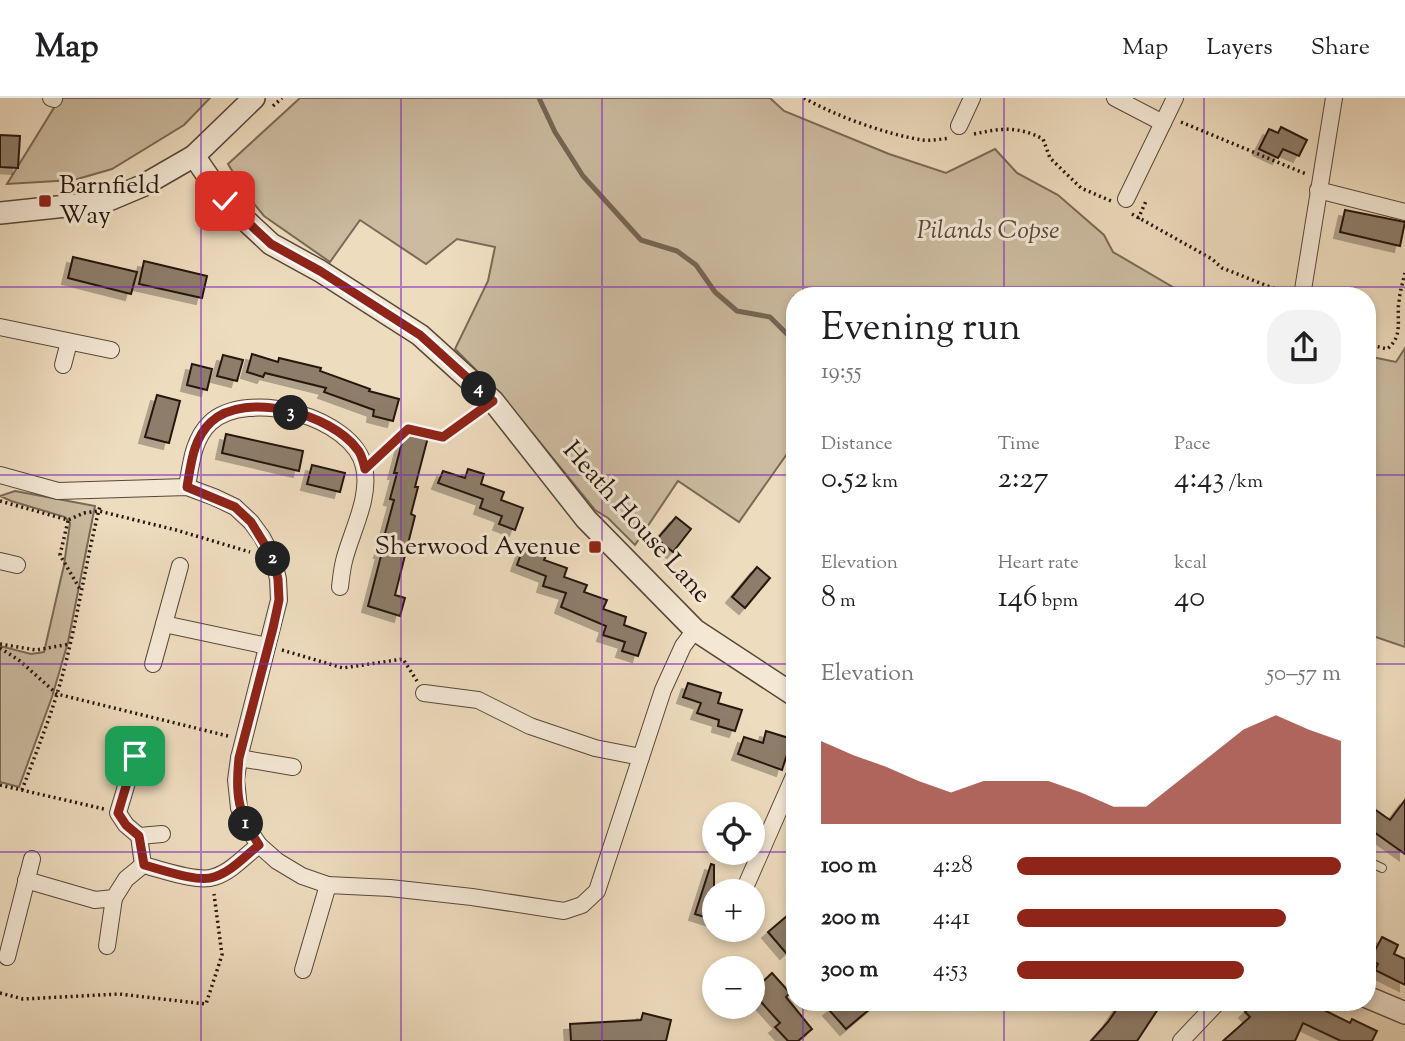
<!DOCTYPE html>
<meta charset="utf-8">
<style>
body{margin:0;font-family:"Sorts Mill Goudy",serif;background:#f2f2f2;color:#202124;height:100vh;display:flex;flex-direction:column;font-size:26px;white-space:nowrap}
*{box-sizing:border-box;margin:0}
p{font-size:23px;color:#757577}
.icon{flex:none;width:38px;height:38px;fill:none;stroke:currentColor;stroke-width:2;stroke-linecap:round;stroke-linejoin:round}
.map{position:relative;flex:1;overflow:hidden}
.side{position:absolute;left:786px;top:189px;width:590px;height:724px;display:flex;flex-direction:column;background:#fff;border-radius:28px;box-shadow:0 4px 10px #0003}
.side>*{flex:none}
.buttons{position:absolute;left:702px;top:704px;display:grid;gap:14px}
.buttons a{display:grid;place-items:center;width:63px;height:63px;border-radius:50%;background:#fff;box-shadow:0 4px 10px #0003;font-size:35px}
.pin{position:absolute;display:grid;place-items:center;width:60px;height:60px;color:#fff;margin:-30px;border-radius:14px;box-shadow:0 4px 10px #0006}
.km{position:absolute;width:35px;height:35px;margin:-18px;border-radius:50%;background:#222;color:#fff;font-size:19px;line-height:35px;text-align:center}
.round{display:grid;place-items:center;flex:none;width:74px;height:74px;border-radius:28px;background:#f2f2f2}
.headline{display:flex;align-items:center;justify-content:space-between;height:119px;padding:0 35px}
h1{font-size:38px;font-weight:600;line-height:52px}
.stats{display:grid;grid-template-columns:repeat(3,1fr);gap:10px;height:119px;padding:7px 35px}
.stats div{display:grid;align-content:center}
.stats b{font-size:30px;font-weight:600}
.stats small{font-size:19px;font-weight:400}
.stats p{font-size:19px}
.chart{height:196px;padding:14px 35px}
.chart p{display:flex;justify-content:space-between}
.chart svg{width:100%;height:126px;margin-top:7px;fill:#8f2418;opacity:.7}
ul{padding:0 35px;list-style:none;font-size:23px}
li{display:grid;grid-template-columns:112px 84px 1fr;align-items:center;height:52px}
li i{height:18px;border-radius:9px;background:#8f2418}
header{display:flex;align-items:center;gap:42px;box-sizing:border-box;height:98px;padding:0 35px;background:#fff;border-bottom:2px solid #e0e0e0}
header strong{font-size:33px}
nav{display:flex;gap:38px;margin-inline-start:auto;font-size:24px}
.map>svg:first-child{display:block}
.green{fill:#ccbba0;stroke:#796957;stroke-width:2}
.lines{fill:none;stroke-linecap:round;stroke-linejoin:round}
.stream{stroke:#756554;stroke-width:5}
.building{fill:#8e7d6a;stroke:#26170e;stroke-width:2;filter:url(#shadow)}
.service-casing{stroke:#58483a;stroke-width:10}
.minor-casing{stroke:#58483a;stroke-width:18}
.tertiary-casing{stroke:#58483a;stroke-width:24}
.path{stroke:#26170e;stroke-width:3.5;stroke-dasharray:2 3.5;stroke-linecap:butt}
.service{stroke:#f4e8d5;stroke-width:8}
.minor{stroke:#f4e8d5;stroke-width:16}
.tertiary{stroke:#f4e8d5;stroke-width:21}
.route-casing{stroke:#fff;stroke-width:14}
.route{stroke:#8f2418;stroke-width:9}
.grid{fill:none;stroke:#7b2cbf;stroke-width:2;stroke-opacity:0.55}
.poi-dot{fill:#8f2418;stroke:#f4e8d5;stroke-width:2.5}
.labels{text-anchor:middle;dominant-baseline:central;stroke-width:6;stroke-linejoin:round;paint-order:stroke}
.poi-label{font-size:26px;fill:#26170e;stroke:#f4e8d5;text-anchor:start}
.park-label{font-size:26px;font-style:italic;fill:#58483a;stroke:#f4e8d5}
.street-label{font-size:26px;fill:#26170e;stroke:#f4e8d5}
</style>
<header>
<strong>Map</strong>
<nav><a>Map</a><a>Layers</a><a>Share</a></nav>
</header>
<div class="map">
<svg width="1405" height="943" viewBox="0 0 1405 943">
<defs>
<filter id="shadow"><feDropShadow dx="-6" dy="6" stdDeviation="0" flood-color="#0004"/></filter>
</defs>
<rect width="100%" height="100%" fill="#eedcbe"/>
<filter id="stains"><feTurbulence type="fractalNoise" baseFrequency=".00286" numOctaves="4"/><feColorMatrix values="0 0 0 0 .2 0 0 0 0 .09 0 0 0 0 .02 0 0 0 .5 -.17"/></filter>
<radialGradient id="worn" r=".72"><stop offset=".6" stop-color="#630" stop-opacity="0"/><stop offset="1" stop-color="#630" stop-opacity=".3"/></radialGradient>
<g class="green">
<path d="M 60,0 L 210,0 L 184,27 L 112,71 L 74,82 L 7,86 Z"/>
<path d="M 300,0 L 770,0 L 784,13 L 889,56 L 946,75 L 995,51 L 1017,75 L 1058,97 L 1104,137 L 1113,154 L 1188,198 L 794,198 L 794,346 L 739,424 L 678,383 L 635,447 L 608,420 L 595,412 L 503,299 L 455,251 L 488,183 L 495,149 L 457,141 L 426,166 L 360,122 L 330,164 L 264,118 L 246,96 L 228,66 Z"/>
<path d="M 1405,250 L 1405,549 L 1367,536 L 1367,258 L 1396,264 Z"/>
<path d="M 15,393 L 95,408 L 68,544 L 52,599 L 19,689 L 0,684 L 0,548 L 31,556 L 44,554 L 64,467 L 70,425 L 65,419 L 11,403 L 0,398 Z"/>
</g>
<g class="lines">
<path class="stream" d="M 539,0 L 555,34 L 583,78 L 641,142 L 677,153 L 696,167 L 715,194 L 737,213 L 770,219 L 794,243"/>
</g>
<g class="building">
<path d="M 1281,29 L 1307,42 L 1299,58 L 1283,51 L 1278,60 L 1259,51 L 1269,31 L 1278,35 Z"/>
<path d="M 0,37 L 20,38 L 18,70 L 0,69 Z"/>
<path d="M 1345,112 L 1405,124 L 1400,148 L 1340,134 Z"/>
<path d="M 73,159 L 137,174 L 131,196 L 68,180 Z"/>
<path d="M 144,163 L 207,178 L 202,200 L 139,186 Z"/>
<path d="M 252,256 L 278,264 L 279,260 L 321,270 L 320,273 L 370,291 L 369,293 L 399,301 L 393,323 L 373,318 L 374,312 L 324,294 L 326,290 L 265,275 L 263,279 L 247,274 Z"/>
<path d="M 223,257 L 243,262 L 237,283 L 217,278 Z"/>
<path d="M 192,266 L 212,271 L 207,292 L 187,287 Z"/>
<path d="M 157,297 L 180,303 L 169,345 L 145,339 Z"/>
<path d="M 405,333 L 428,339 L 415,389 L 418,389 L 411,416 L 415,418 L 395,497 L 405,500 L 400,518 L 368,508 L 382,454 L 380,454 L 394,402 L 390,401 L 397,375 L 394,375 Z"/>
<path d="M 226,336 L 303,353 L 299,373 L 222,355 Z"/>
<path d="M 312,367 L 345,375 L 340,394 L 307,386 Z"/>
<path d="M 468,371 L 484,376 L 481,386 L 504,394 L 501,402 L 523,410 L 515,432 L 499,426 L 502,418 L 480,410 L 483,401 L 438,385 L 443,373 L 465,380 Z"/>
<path d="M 676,419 L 691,431 L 673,454 L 657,441 Z"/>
<path d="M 525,445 L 548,453 L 544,462 L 567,470 L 564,479 L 587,487 L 584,494 L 607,502 L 603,511 L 626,519 L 624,527 L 646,535 L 638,558 L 622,553 L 625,544 L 603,537 L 606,528 L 561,509 L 566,495 L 543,488 L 546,478 L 517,467 Z"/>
<path d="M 757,469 L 770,480 L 745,510 L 732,499 Z"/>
<path d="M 688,585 L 721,595 L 718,605 L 742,612 L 735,633 L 718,628 L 719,622 L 697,615 L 701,605 L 683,599 Z"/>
<path d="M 766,633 L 792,641 L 782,672 L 738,656 L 744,639 L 763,645 Z"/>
<path d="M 1405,702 L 1405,756 L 1367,729 L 1367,706 L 1390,722 Z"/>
<path d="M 711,766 L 714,767 L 714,822 L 695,816 Z"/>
<path d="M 794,812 L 794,847 L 786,855 L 768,834 Z"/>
<path d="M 1382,839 L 1398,847 L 1394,856 L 1405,861 L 1405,887 L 1375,872 L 1378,866 L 1370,862 Z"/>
<path d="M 772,875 L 790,895 L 786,899 L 812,931 L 798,943 L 788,943 L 775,929 L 780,925 L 752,894 Z"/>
<path d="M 838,905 L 877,905 L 846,931 L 829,912 Z"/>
<path d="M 1121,905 L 1162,905 L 1137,943 L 1091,943 L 1108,924 Z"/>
<path d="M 1255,905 L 1328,905 L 1324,912 L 1350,925 L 1352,921 L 1377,933 L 1372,943 L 1341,943 L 1303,925 L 1295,943 L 1223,943 L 1250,919 L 1245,914 Z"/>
<path d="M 643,915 L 671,922 L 666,943 L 571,943 L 570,926 L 641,922 Z"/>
</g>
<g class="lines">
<defs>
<path id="service" d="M 1367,763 L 1382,770"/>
<g id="minor">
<path d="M 51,0 L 54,1"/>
<path d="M 1115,0 L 1163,25"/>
<path d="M 959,28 L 972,0"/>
<path d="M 1318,92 L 1405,114"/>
<path d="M 1126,101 L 1175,0"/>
<path d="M 1302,198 L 1334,0"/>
<path d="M 0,229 L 111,252"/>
<path d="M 63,267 L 69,244"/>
<path d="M 0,377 L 58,393 L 187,389 L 214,399 L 235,409 L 251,424 L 262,439 L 273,460 L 278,481 L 279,502 L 239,660 L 236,682 L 239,710 L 247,729 L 259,747 L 277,763 L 302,778 L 328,787 L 390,790 L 472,799 L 564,813 L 582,807 L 597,793 L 663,592 L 683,548 L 695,532"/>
<path d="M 187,389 C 191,366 193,341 210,325 C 247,290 354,319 364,369 C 371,400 351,434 344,463 C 342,471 341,480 340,489"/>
<path d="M 0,463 L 17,467"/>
<path d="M 164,526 L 267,548"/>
<path d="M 153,566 L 180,468"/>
<path d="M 424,595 L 478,602 L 530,628 L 595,650 L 641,659"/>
<path d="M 135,658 L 118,715 L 126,727 L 139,738 L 143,767"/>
<path d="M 239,660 L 293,669"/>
<path d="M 139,738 L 162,736"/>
<path d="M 26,782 L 95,802 L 114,800 L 126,781 L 143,767 C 160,771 198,785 214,779 C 231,774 245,758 259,747"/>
<path d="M 744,792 L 794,678"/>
<path d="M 107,848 L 114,800"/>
<path d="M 7,859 L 32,761"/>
<path d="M 303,872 L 328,787"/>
<path d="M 1181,943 L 1217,905"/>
</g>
<g id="tertiary">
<path d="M 194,58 L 225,103 L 271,146 L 320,173 L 420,237 L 493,303 L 586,421 L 695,532 L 794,597"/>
<path d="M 0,115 L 104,104 L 142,88 L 194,58 L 254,0"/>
<path d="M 1367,899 L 1405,915"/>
</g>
</defs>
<use href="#service" class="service-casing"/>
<use href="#minor" class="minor-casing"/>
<use href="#tertiary" class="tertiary-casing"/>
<g class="path">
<path d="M 804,0 C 836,18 885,36 922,42 C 931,43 941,41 950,40"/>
<path d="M 273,8 L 282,0"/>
<path d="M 1181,24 L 1306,76"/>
<path d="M 974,36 C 1002,30 1018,28 1043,41 L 1050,60 L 1081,90 L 1111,103"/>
<path d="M 1132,116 L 1212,161 L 1222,170 L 1273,190 L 1278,198"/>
<path d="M 1138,121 L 1146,103"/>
<path d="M 1367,246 L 1387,251 C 1404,238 1396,221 1399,203 C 1400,193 1403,184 1405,175"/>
<path d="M 377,360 L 408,331 L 443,339 L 478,314"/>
<path d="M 0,403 L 68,422 L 84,415 L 99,413 L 176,432 L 250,454"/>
<path d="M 68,423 L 60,457 L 80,491"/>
<path d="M 0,546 L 36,552 L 70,546"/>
<path d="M 0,550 L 20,563 L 57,596 L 228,638"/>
<path d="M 282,552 L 343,570 L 403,561 L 417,583"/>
<path d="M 0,687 L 104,711"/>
<path d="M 22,692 C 34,660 47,628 57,596 C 76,534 84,470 100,408"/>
<path d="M 0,895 L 23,901 L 119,896 L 206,906 L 222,857 L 214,796"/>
</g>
<use href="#service" class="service"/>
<use href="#minor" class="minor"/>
<use href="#tertiary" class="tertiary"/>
</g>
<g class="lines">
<defs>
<path id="route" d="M 135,658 L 118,715 L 126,727 L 139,738 L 144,767 C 160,771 198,785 214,779 C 231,774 245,758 259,747 C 238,716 235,697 239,660 L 273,530 L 279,502 L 278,481 L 273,460 L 251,424 L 235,409 L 187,389 C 191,366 193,341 211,324 C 246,292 331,316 357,351 C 362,356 363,364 365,371 L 408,331 L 443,339 L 493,303 L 420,237 L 320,173 L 271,146 L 225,103"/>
</defs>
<use href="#route" class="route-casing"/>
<use href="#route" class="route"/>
</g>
<path class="grid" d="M 201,0 L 201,943M 401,0 L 401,943M 602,0 L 602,943M 803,0 L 803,198M 1004,0 L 1004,198M 1204,0 L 1204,198M 0,189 L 1405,189M 0,377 L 794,377M 1367,377 L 1405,377M 0,566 L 794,566M 1367,566 L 1405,566M 0,754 L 794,754M 1367,754 L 1405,754M 803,905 L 803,943M 1004,905 L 1004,943M 1204,905 L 1204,943"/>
<g class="poi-dot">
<rect x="38" y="96" width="14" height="14" rx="3.5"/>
<rect x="588" y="442" width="14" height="14" rx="3.5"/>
</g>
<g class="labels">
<g class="poi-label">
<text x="59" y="88">Barnfield<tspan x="59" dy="30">Way</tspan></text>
<text x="581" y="449" text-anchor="end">Sherwood Avenue</text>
</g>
<g class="park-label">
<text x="988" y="133">Pilands Copse</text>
</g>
<g class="street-label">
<text transform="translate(636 425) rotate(48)">Heath House Lane</text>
</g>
</g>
<rect width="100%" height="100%" filter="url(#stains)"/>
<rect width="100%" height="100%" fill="url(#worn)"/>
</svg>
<div class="buttons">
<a><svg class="icon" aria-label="locate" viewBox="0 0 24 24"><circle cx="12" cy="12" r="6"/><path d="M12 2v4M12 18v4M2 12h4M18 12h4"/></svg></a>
<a>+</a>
<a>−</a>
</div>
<div class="pin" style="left:135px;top:658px;background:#1e9e55"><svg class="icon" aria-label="arrive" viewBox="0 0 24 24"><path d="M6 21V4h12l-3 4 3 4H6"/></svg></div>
<div class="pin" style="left:225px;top:103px;background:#d93025"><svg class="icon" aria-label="check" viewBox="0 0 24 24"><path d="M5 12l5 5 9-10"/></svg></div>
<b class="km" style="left:246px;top:726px">1</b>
<b class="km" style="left:273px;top:461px">2</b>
<b class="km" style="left:291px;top:315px">3</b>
<b class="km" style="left:479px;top:291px">4</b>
<section class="side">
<div class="headline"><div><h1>Evening run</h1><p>19:55</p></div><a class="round"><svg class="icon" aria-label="share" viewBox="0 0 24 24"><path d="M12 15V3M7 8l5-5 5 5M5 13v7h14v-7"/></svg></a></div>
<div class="stats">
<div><p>Distance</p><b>0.52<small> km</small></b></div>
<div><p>Time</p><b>2:27</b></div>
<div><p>Pace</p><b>4:43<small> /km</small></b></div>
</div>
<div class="stats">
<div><p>Elevation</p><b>8<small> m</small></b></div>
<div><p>Heart rate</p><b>146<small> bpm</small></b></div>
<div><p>kcal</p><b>40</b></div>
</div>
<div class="chart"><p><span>Elevation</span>50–57 m</p>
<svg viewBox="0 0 160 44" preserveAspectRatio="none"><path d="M0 44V15L10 20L20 24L30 29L40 33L50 29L60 29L70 29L80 33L90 38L100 38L110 29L120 20L130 11L140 6L150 11L160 15V44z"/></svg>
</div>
<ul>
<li><b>100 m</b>4:28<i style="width:100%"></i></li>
<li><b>200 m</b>4:41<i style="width:83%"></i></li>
<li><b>300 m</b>4:53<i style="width:70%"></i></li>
</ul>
</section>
</div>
